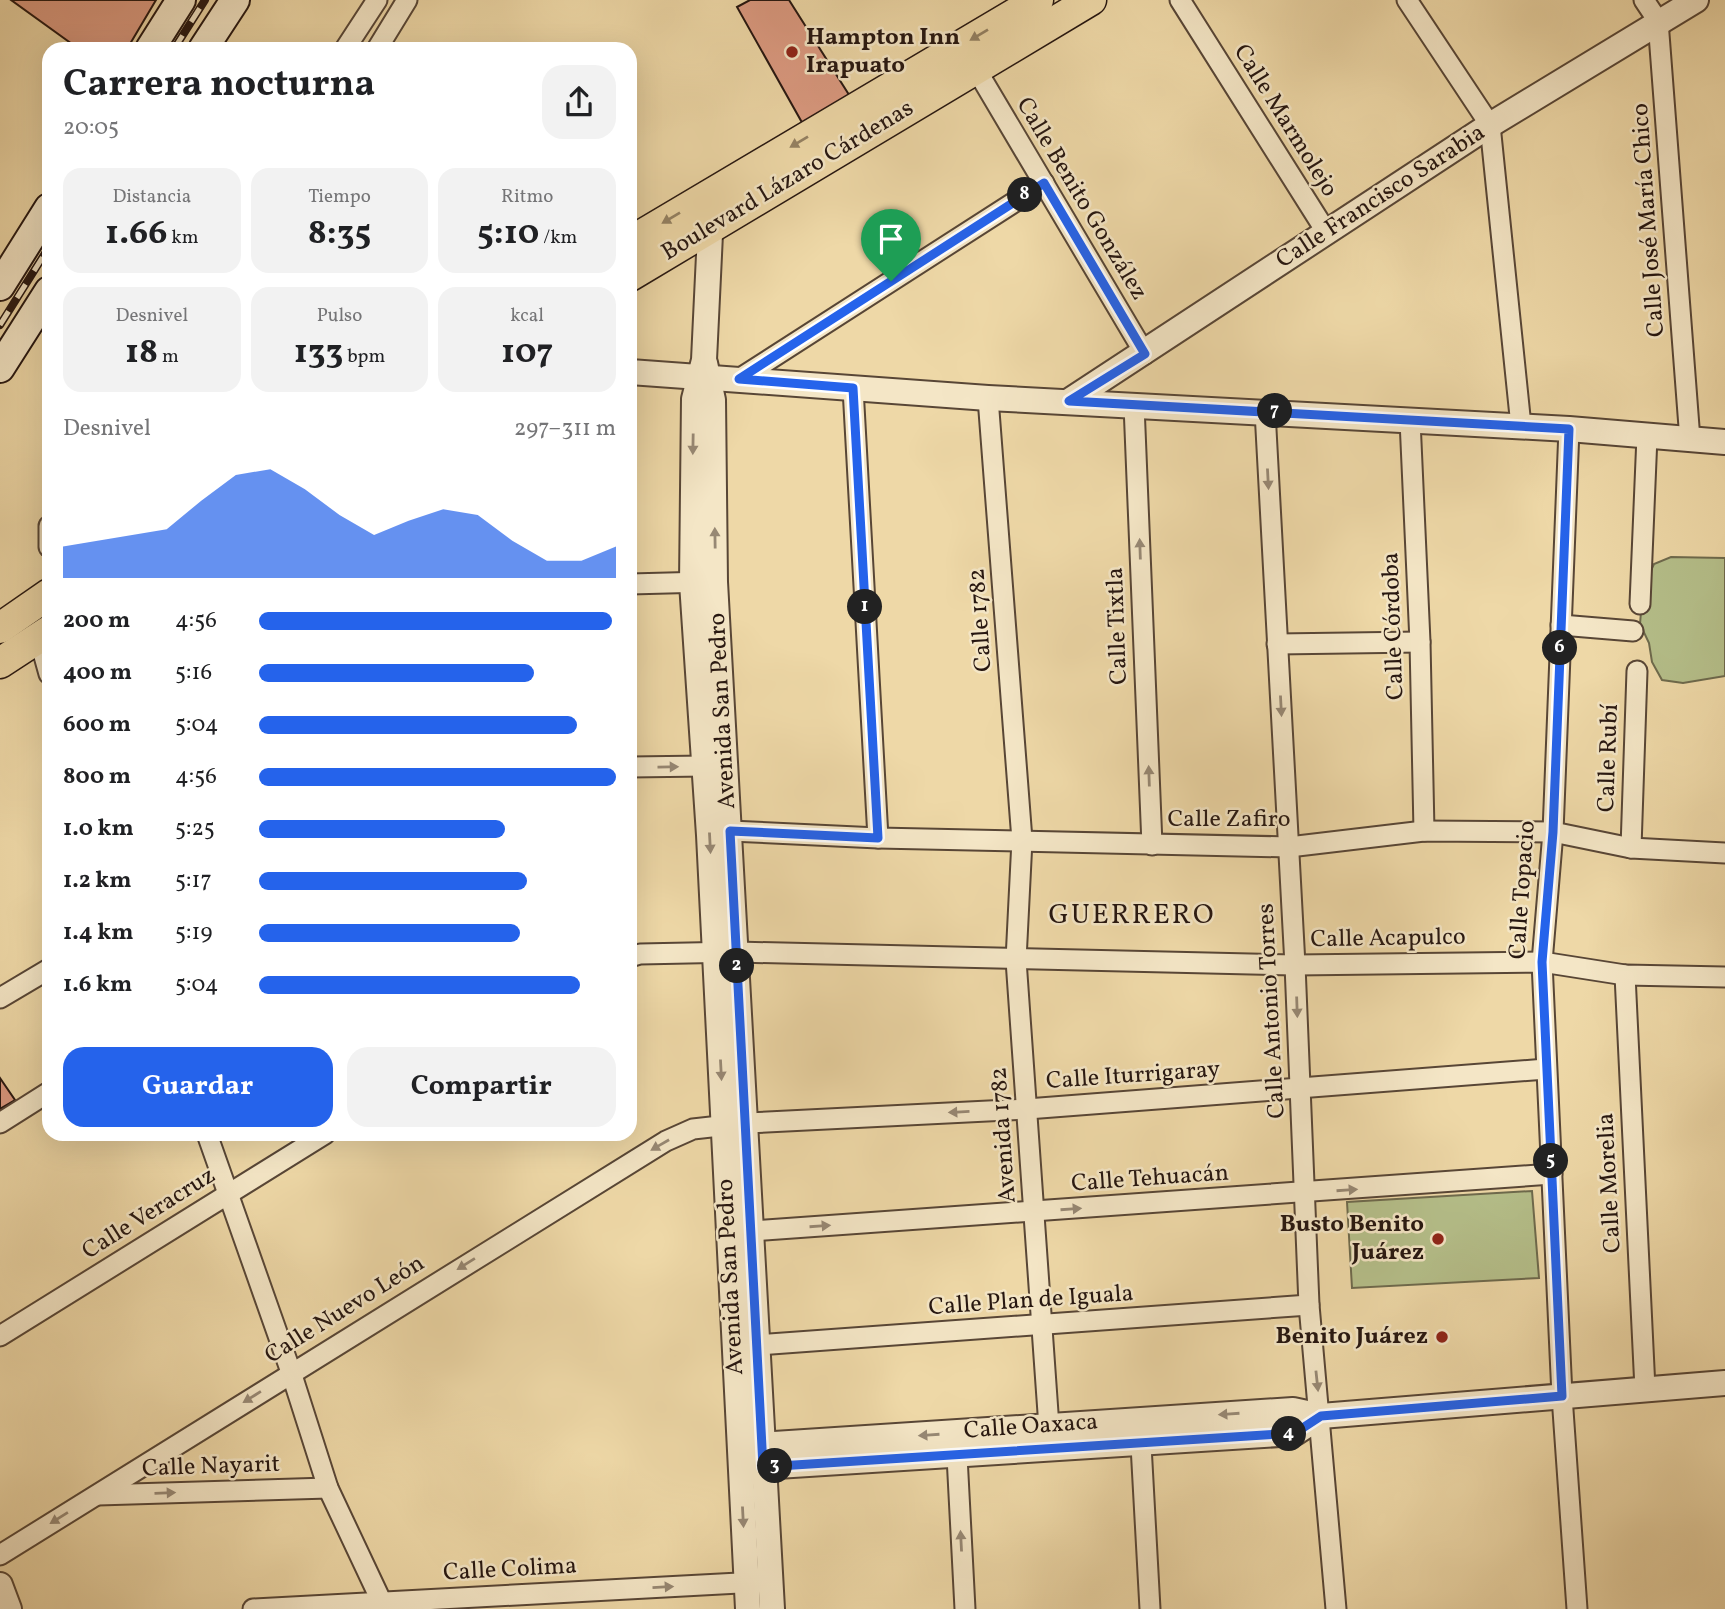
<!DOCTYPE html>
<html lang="es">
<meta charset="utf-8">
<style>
body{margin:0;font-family:Vollkorn,serif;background:#f2f2f2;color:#202124;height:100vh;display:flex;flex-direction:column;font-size:26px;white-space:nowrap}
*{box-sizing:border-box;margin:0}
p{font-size:23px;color:#757577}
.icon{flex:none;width:38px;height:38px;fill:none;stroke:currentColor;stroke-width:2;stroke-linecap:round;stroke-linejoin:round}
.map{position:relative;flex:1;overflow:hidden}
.drawer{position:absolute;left:42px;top:42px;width:595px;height:1099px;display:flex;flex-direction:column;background:#fff;border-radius:21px;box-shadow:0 7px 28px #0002}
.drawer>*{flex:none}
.pin{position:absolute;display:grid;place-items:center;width:60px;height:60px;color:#fff;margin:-72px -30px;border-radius:50% 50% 50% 0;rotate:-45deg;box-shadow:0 0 7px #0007}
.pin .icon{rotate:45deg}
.km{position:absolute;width:35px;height:35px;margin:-18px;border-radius:50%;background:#222;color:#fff;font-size:19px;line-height:35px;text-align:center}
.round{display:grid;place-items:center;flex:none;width:74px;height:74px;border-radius:21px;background:#f2f2f2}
.head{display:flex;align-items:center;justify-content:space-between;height:119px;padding:0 21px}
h1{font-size:38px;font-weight:700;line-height:52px}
.stats{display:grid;grid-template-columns:repeat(3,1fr);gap:10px;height:119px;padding:7px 21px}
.stats div{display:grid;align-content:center;border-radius:18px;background:#f2f2f2;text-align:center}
.stats b{font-size:35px;font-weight:700}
.stats small{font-size:19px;font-weight:400}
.stats p{font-size:19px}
.chart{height:196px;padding:14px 21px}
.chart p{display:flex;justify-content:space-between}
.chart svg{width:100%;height:126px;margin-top:7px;fill:#2563eb;opacity:.7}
.cta{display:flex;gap:14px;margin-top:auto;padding:14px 21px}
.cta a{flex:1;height:80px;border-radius:21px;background:#2563eb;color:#fff;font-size:28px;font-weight:700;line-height:80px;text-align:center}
.cta a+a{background:#f2f2f2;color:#202124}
ul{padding:0 21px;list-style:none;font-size:23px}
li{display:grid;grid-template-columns:112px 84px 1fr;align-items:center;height:52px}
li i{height:18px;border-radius:9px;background:#2563eb}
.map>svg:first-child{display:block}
.green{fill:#b5bf8a;stroke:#6e6a4d;stroke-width:2}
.building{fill:#dc9a81;stroke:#261610;stroke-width:2}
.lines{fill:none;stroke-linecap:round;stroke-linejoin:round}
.minor-casing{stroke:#584636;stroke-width:23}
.tertiary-casing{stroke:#584636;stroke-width:28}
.secondary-casing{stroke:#261610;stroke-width:32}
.primary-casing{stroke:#261610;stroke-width:33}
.minor{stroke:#f4e6c6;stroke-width:19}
.tertiary{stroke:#f4e6c6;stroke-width:24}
.secondary{stroke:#f4e6c6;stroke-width:28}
.primary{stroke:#eed8a7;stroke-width:30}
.rail-casing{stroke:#261610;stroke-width:8}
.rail{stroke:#f4e6c6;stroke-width:5;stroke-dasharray:16;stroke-linecap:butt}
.oneway{fill:#948163}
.oneway2{fill:#978874}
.route-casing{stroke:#fff;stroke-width:14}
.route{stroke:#2563eb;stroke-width:9}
.poi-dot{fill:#8f2418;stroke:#f4e6c6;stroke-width:2.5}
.labels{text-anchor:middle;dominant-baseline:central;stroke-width:5;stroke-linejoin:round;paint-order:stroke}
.poi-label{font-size:24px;font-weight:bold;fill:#261610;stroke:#f4e6c6;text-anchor:end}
.street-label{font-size:24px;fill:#261610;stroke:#f4e6c6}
.quarter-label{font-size:28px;letter-spacing:2px;fill:#261610;stroke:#f4e6c6}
</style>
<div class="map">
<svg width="1725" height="1609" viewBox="0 0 1725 1609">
<rect width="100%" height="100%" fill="#eed8a7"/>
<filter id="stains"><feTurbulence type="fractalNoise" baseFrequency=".00286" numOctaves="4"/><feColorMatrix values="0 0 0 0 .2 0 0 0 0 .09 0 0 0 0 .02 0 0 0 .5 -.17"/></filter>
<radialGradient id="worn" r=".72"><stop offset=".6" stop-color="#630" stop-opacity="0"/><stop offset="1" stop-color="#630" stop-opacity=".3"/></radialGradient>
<g class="green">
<path d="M 1671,557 L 1725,558 L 1725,676 L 1683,683 L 1662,680 L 1652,662 L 1649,643 L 1640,624 L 1643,588 L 1654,564 Z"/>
<path d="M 1532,1191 L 1539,1278 L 1352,1288 L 1347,1202 Z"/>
</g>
<g class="building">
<path d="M 11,0 L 156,0 L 127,49 L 79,49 Z"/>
<path d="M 750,0 L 789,0 L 851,98 L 804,126 L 737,7 Z"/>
<path d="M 0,1078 L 15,1100 L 0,1109 Z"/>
</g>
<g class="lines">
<defs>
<g id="minor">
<path d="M 1180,0 L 1327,233"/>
<path d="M 1407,0 L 1490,125 L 1521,426"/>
<path d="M 1644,0 L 1658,21 L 1690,440"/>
<path d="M 345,49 L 377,0"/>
<path d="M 377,49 L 407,0"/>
<path d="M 976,69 L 1145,354"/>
<path d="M 739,379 L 1044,183"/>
<path d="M 853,388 L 878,838"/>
<path d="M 988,398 L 1022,840 L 1016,960 L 1049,1427"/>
<path d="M 1134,405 L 1152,845"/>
<path d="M 1265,411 L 1295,965 L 1309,1305 L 1336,1609"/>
<path d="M 1410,420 L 1420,642 L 1424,831"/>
<path d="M 1569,429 L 1553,832 L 1542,962 L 1562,1396 L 1577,1609"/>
<path d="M 49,526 L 49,547"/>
<path d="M 630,584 L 706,582"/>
<path d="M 1640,604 L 1647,436"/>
<path d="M 1561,625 L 1633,631"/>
<path d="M 39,638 L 49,674"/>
<path d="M 1277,644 L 1420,642"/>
<path d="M 630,767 L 706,766"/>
<path d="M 730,831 L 878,838 L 1289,847 L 1424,831 L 1553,832 L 1631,848 L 1725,853"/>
<path d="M 1631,848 L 1637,671"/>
<path d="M 630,957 L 640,954 L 737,952 L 1295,965 L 1542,962 L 1625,975 L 1725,977"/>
<path d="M 1625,975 L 1645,1389"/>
<path d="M 0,998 L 49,969"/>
<path d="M 0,1123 L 49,1092"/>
<path d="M 207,1134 L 291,1372 L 328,1488 L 385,1609"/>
<path d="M 752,1231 L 1552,1174"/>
<path d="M 0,1336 L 325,1134"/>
<path d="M 757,1345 L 1309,1305"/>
<path d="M 1141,1445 L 1150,1609"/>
<path d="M 957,1456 L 965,1609"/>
<path d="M 98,1495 L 328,1488"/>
<path d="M 0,1555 L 666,1141 L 693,1129 L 747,1123 L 1027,1109 L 1546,1069"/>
<path d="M 253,1609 L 758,1582"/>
</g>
<g id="tertiary">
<path d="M 711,213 L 704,360 L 694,399 L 692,583 L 709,835 L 748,1609"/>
<path d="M 705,363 L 713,400 L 715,582 L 772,1609"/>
<path d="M 630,372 L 988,398 L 1569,429 L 1725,442"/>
<path d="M 1069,401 L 1490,125 L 1696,0"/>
<path d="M 745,1446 L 1293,1410 L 1321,1416 L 1725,1383"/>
<path d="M 747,1468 L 1295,1433 L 1321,1416"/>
<path d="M 0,1585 L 9,1609"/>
</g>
<g id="secondary">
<path d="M 150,49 L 181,0"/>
<path d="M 203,49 L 235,0"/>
<path d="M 0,286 L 49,208"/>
<path d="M 0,368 L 49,291"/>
</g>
<g id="primary">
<path d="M 630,242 L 1038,0"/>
<path d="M 630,276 L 1091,0"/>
<path d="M 0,628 L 49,594"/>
<path d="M 0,663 L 49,631"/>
</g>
</defs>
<use href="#minor" class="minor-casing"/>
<use href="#tertiary" class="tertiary-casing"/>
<use href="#secondary" class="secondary-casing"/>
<use href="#primary" class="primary-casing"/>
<use href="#minor" class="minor"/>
<use href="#tertiary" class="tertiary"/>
<use href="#secondary" class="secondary"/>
<use href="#primary" class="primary"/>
<defs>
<g id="rail">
<path d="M 174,49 L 205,0"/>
<path d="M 0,325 L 49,247"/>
</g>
</defs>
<use href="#rail" class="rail-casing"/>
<use href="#rail" class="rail"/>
</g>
<defs><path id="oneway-solid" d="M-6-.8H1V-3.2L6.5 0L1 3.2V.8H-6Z" transform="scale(1.75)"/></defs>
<g class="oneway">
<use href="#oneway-solid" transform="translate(979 35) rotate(149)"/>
<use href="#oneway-solid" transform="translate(799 142) rotate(149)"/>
<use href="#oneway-solid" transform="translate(671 218) rotate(149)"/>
</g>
<g class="oneway2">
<use href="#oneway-solid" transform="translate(693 444) rotate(91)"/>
<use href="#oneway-solid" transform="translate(1268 479) rotate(87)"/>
<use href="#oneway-solid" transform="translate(715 538) rotate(-91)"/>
<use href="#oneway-solid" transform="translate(1140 549) rotate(-92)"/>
<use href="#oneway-solid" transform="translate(1281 706) rotate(87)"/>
<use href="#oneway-solid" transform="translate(668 767) rotate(-1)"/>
<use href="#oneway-solid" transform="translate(1149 776) rotate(-92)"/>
<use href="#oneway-solid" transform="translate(710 843) rotate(87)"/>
<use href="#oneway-solid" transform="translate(1297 1007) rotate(88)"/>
<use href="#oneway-solid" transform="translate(721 1070) rotate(87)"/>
<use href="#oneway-solid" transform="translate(959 1112) rotate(177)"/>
<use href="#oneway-solid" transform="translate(660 1145) rotate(150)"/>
<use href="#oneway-solid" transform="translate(1347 1190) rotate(-4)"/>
<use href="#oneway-solid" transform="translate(1071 1209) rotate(-4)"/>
<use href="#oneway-solid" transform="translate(820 1226) rotate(-4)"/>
<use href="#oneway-solid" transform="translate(466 1264) rotate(148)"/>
<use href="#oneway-solid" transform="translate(1317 1381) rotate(84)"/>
<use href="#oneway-solid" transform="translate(252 1397) rotate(148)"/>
<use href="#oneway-solid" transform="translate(1229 1414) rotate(176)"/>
<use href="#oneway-solid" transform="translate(929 1435) rotate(176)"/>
<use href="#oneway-solid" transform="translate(165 1493) rotate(-2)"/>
<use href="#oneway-solid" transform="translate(743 1517) rotate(87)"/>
<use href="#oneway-solid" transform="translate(59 1518) rotate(148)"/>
<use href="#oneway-solid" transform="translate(961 1541) rotate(-93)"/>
<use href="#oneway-solid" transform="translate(663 1587) rotate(-3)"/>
</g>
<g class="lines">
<defs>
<path id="route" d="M 1044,183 L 1145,354 L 1069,401 L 1569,429 L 1553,832 L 1542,962 L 1562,1396 L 1321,1416 L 1295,1433 L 763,1467 L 730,831 L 878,838 L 853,388 L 739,379 Z"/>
</defs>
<use href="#route" class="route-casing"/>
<use href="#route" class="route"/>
</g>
<g class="poi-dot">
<circle cx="792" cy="52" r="7"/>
<circle cx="1438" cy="1239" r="7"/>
<circle cx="1442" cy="1337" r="7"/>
</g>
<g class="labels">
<g class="poi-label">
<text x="806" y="38" text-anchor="start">Hampton Inn<tspan x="806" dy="28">Irapuato</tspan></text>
<text x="1424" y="1225">Busto Benito<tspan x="1424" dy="28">Juárez</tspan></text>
<text x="1428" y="1337">Benito Juárez</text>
</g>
<g class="street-label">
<text transform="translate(1285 121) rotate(58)">Calle Marmolejo</text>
<text transform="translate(788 181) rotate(-31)">Boulevard Lázaro Cárdenas</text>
<text transform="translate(1381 197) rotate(-33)">Calle Francisco Sarabia</text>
<text transform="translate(1081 199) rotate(59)">Calle Benito González</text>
<text transform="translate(1649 220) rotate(-94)">Calle José María Chico</text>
<text transform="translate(981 620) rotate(-94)">Calle 1782</text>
<text transform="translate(1118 626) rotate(-92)">Calle Tixtla</text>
<text transform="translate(1394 626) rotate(-92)">Calle Córdoba</text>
<text transform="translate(723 711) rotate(-93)">Avenida San Pedro</text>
<text transform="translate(1609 758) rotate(-88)">Calle Rubí</text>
<text x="1229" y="820">Calle Zafiro</text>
<text transform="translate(1523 890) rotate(-86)">Calle Topacio</text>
<text transform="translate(1388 939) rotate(-1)">Calle Acapulco</text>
<text transform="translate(1272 1011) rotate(-93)">Calle Antonio Torres</text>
<text transform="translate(1133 1076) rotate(-4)">Calle Iturrigaray</text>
<text transform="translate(1004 1135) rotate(-94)">Avenida 1782</text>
<text transform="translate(1150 1179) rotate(-4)">Calle Tehuacán</text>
<text transform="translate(1610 1183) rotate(-93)">Calle Morelia</text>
<text transform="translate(149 1214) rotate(-32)">Calle Veracruz</text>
<text transform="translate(731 1277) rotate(-93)">Avenida San Pedro</text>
<text transform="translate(1031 1301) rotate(-4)">Calle Plan de Iguala</text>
<text transform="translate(345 1310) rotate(-32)">Calle Nuevo León</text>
<text transform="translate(1031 1427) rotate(-4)">Calle Oaxaca</text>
<text transform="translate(211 1467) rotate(-2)">Calle Nayarit</text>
<text transform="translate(510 1570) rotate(-3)">Calle Colima</text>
</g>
<g class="quarter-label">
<text x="1132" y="915">GUERRERO</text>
</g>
</g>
<rect width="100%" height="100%" filter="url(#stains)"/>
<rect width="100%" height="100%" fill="url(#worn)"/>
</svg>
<div class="pin" style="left:891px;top:281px;background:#1e9e55"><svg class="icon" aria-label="arrive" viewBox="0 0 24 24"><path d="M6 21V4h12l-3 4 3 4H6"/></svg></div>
<b class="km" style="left:865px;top:607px">1</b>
<b class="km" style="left:737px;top:966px">2</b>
<b class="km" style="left:775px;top:1466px">3</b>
<b class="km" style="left:1289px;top:1434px">4</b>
<b class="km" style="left:1551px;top:1161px">5</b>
<b class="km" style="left:1560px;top:648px">6</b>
<b class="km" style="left:1275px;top:411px">7</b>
<b class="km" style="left:1025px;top:195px">8</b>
<section class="drawer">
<div class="head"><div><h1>Carrera nocturna</h1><p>20:05</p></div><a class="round"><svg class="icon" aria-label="share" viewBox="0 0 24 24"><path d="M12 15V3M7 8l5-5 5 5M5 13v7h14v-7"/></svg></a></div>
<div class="stats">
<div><p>Distancia</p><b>1.66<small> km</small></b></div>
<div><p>Tiempo</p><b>8:35</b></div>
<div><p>Ritmo</p><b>5:10<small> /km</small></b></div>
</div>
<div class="stats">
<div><p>Desnivel</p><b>18<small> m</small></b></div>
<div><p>Pulso</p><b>133<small> bpm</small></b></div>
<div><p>kcal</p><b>107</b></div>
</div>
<div class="chart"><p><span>Desnivel</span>297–311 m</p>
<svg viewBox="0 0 160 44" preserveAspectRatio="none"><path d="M0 44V33L10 31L20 29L30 27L40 17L50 8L60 6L70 13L80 22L90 29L100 24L110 20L120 22L130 31L140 38L150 38L160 33V44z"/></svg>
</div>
<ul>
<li><b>200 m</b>4:56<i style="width:99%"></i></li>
<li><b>400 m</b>5:16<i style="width:77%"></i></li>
<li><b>600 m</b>5:04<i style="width:89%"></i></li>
<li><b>800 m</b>4:56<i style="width:100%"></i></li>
<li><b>1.0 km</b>5:25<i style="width:69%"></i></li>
<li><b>1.2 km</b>5:17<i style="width:75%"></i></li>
<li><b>1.4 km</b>5:19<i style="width:73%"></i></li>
<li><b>1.6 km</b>5:04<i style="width:90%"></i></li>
</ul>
<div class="cta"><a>Guardar</a><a>Compartir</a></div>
</section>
</div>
